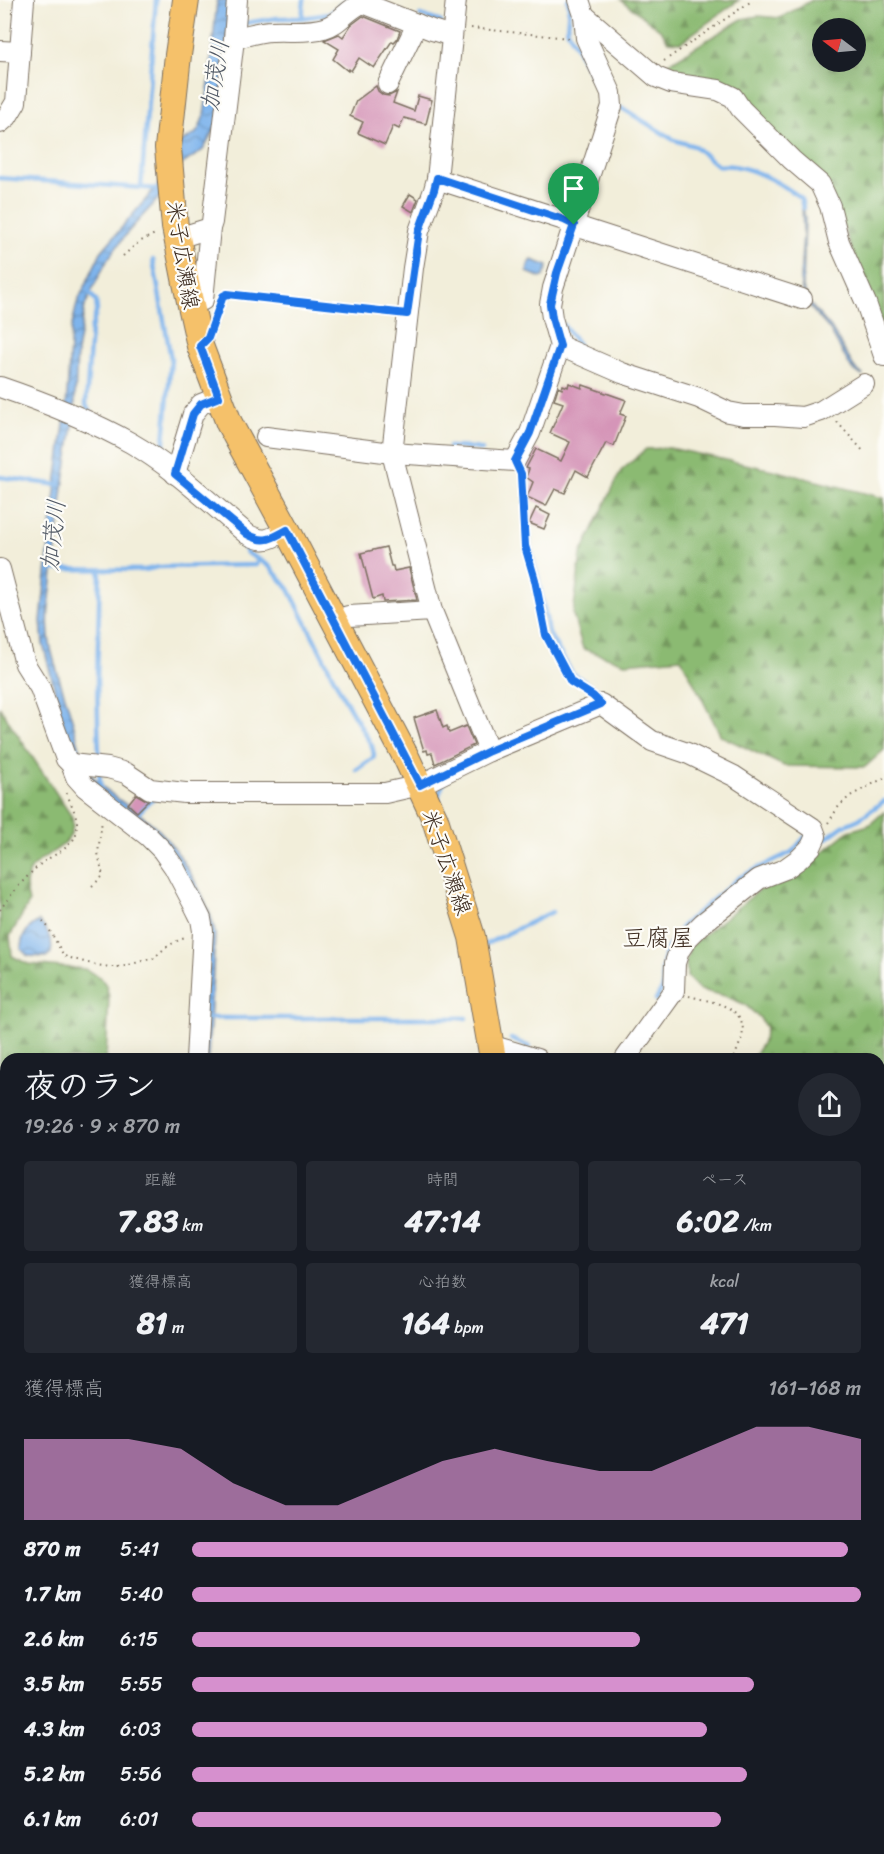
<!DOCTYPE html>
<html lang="ja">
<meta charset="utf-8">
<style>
body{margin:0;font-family:Sriracha,"Klee One",sans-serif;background:#242831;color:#f1f3f6;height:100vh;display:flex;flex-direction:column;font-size:22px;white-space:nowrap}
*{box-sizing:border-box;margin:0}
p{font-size:20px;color:#9ea1a6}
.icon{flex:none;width:33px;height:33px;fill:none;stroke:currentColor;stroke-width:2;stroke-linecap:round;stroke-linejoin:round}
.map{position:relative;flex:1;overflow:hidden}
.side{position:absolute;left:0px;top:1053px;width:885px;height:801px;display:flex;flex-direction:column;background:#171b24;border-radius:18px 18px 0 0;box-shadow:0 6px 24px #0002}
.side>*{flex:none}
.needle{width:39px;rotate:286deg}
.controls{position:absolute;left:812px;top:18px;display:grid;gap:12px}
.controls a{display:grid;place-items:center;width:54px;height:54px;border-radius:50%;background:#171b24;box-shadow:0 6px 24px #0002;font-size:30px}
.pin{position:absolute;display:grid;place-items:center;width:51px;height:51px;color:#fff;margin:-62px -26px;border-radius:50% 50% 50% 0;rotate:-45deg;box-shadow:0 0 6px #0007}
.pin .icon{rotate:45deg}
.round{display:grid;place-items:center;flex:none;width:63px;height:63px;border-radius:32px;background:#242831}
.headline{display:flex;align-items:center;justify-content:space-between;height:102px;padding:0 24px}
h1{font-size:33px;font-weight:700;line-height:45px}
.stats{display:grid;grid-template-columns:repeat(3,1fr);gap:9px;height:102px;padding:6px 24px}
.stats div{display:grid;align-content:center;border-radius:6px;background:#242831;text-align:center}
.stats b{font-size:30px;font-weight:700}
.stats small{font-size:16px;font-weight:400}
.stats p{font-size:16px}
.chart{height:168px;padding:12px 24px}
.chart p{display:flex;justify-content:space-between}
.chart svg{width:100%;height:108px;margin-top:6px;fill:#d690ce;opacity:.7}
ul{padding:0 24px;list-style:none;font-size:20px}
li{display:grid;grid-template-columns:96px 72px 1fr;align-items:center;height:45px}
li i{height:15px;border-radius:8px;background:#d690ce}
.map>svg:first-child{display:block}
.forest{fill:url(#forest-firs);stroke:#637248;stroke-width:1.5;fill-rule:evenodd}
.water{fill:url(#water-waves);stroke:#5c6f85;stroke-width:1.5}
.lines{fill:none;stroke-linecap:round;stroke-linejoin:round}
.stream{stroke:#7eb4ec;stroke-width:4.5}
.building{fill:#d595b8}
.minor-casing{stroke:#7b6f60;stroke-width:22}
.major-casing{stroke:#7b6f60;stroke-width:28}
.path{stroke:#7b6f60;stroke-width:2;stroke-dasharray:1.5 4.5;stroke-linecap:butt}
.minor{stroke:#fff;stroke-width:20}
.major{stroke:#f5c16b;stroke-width:26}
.route-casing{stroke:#fff;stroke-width:12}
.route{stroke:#1a73e8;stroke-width:8}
.labels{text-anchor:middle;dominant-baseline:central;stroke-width:4.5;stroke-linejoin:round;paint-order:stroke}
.street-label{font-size:22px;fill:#3b2a1e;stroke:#fdfcf7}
.water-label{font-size:24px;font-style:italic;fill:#525a66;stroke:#fdfcf7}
.neighbourhood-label{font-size:24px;fill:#3b2a1e;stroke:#fdfcf7}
</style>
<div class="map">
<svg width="884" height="1854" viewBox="0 0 884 1854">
<defs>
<pattern id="forest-firs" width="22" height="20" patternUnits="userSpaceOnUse" patternTransform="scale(1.5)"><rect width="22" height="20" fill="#8bba72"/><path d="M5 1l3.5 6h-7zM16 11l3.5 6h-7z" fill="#73975d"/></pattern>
<pattern id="water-waves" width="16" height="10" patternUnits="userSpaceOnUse" patternTransform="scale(1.5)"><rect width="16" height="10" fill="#7eb4ec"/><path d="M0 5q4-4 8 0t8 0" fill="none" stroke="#6893bf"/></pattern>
</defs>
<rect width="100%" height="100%" fill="#fdfcf7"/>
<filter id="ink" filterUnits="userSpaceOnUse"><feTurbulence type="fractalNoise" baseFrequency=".0167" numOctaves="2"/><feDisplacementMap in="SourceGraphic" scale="12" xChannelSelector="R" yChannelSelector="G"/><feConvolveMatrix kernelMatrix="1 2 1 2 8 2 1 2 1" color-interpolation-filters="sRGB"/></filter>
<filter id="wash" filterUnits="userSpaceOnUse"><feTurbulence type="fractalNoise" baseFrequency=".008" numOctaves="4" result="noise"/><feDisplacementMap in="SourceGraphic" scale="24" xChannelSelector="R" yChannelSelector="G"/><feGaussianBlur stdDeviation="1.35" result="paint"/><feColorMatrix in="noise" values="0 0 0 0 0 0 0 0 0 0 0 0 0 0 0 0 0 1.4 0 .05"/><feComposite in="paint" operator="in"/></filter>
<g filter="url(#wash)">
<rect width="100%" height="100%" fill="#f2eeda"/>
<g class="forest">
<path d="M 621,0 L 739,0 L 681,42 L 668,41 L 662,31 Z"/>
<path d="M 812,0 L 884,0 L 884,336 L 829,188 L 747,108 L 663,72 L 662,67 L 742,19 L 758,16 L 780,18 ZM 822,28 L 855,28 L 855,62 L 822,62 Z"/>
<path d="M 670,448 L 773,470 L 884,498 L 884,750 L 865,767 L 784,766 L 721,736 L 681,658 L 625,663 L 583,649 L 573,615 L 581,554 L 621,471 L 646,449 Z"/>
<path d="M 0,708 L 72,817 C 79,853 34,850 27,879 C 24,887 28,896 29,903 L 10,936 L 12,956 L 28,964 L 85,969 L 101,978 L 106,985 L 109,997 L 106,1059 L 6,1059 L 6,1209 L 0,1208 Z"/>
<path d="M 884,812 L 884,1854 L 709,1854 L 719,1848 L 879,1848 L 879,1059 L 752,1059 L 763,1042 L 766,1028 L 760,1018 L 744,1004 L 725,996 L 700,990 L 687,977 L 686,960 L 691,945 L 761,889 L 798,872 L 849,831 L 869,825 Z"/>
<path d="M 6,1513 L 6,1848 L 233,1848 L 228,1854 L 0,1854 L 0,1514 Z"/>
<path d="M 582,1848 L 639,1848 L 637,1854 L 577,1854 Z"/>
</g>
<g class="water">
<path d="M 217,0 L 231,0 L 218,123 L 203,150 L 180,166 L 157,200 L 128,232 L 108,259 L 95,284 L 85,306 L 77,352 L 74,420 L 63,488 L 49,607 C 48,619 48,632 50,644 C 55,669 65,694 72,719 C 78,737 81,764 95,779 C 110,796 131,807 149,821 C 175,841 211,902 215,934 L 208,1059 L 198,1059 L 205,929 L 188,890 L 72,758 L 43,644 L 41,621 L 54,499 L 66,409 L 71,329 L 77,303 L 101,252 L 157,186 L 180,143 L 195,134 L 199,129 L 204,115 L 209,83 Z"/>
<path d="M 802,201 L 805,218 L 803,288 L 810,304 L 831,328 L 854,367 L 863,375 L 862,376 L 851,368 L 829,329 L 808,305 L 802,291 L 800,279 L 803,234 Z"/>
<path d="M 532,260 L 548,266 L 544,276 L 541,278 L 527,272 L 528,265 Z"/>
<path d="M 39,921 C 47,930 54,941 51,953 L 46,957 L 28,956 L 21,949 C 21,937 28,927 39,921 Z"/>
</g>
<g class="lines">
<g class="stream">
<path d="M 568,0 L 569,6 L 567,29 L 601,94"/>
<path d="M 420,15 L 441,22"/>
<path d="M 302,18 L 304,0"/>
<path d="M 246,23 L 277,18 L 302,18 L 329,14 L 348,0"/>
<path d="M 622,108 L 674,140 L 694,146 L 718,166 C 745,162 780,183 801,198 L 803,208"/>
<path d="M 0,178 L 159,189"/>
<path d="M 141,188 L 156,0"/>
<path d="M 153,260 L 171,359 L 163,454 L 160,452"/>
<path d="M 87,290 L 96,301 L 97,310 L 91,329 L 86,405 L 92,416"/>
<path d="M 563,325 L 578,344"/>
<path d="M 449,447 L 474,448 L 482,450"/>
<path d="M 525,470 L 530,547 L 538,577 L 549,634 L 572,673 L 607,697"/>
<path d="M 0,477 L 59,485"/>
<path d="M 241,540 L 247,553 L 258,559"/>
<path d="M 50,569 L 145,570 L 158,567 L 256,565 L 258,559 L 269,566 L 289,589 L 344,698 L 372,746 L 374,755 L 373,758 L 356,770"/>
<path d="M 99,757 L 97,679 L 100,570"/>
<path d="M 99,771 L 101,790"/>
<path d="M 439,801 L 438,797 L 444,781"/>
<path d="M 136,816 L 149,801 L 157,797"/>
<path d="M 821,842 L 843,826 L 859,819 L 884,801"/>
<path d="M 484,945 L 552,912"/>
<path d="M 656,1000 L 663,987 L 662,971 L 666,950 L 684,924 L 740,877 L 792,852 L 807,835"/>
<path d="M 205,1018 L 466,1018"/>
<path d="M 511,1039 L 530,1047"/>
<path d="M 540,1052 L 557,1059"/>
<path d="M 234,1854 L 243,1848"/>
</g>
</g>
<g id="blocks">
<g class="building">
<path d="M 363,16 L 400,31 L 397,39 L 394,42 L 392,41 L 374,68 L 359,58 L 351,71 L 349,69 L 348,71 L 333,59 L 339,49 L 324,40 L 339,34 L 343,37 L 351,25 Z"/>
<path d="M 376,86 L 378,91 L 383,95 L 389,96 L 397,92 L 393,103 L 414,111 L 418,96 L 432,100 L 426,124 L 404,118 L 399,129 L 393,126 L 385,145 L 358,133 L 363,122 L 350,116 L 356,101 Z"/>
<path d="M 410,194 L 418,199 L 413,212 L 403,206 Z"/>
<path d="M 569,383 L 582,388 L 583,385 L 626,400 L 620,414 L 626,416 L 614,446 L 606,443 L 588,477 L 576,470 L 565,493 L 555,489 L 546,506 L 527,497 L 533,482 L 526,477 L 529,469 L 526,468 L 536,449 L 561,461 L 570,442 L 550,433 L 563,403 L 554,400 L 558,387 L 562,389 L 563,385 L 568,387 Z"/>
<path d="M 536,508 L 550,515 L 544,529 L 529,523 Z"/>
<path d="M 386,547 L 391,566 L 393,566 L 394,571 L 409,568 L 417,600 L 383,602 L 382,596 L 373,599 L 361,553 Z"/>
<path d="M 437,710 L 443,728 L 447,726 L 449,733 L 466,726 L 474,745 L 435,764 L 432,753 L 428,754 L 427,750 L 424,751 L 414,718 Z"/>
<path d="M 136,794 L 148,801 L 137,812 L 128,804 Z"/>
</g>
</g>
</g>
<g filter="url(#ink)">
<use href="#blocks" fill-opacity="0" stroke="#7b6f60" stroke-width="1.5"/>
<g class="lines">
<defs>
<g id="minor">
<path d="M 456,0 L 437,179 L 434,190 L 419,231 L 413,268 L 392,453 L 432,611 L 489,751"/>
<path d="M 584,15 L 656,77 L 671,83 L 718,90 L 733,97 L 741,109 L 792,160 L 820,184 L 830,206 L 839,242 L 866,303 L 884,356"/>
<path d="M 234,39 C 246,36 259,31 272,31 C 289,30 307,33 324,28 C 340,24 348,8 363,3 L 432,30 L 452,36"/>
<path d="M 0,51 L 20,52"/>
<path d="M 388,84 L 417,24"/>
<path d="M 0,123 L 7,117 L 16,102 L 24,0"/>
<path d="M 437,179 L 564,220 L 585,229 L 802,299"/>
<path d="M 178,238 L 210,228 L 212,222 L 234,39 L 237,0"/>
<path d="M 203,300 L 210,228"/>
<path d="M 560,346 L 622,373 L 699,398 L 728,412 L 744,415 L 775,415 L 803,417 L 821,411 L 864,384"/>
<path d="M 0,387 C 44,402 90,420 131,443 C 173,467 210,503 247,534 C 265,544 270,539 287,530"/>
<path d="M 266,437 L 392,453 L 515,461 L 530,433 L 560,346 L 552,318 L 550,304 L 553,288 L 612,106 L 611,93 L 586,38 L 584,15 L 579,0"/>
<path d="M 175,474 L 193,414 L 201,404 L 219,397"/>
<path d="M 0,569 L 25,664 L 40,688 L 66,759 L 71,764 L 76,777 L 85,787 L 148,836 L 162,850 L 174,867 L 195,907 L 201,919 L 203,931 L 196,1059"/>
<path d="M 334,620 L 349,616 L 432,611"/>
<path d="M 71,764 L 108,768 L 126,773 L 150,789 L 185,793 L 385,793 L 420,785 L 489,751 L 601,704 L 652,741 L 687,753 L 734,776 L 813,828 L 816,836 L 811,847 L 799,859 L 785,869 L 759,879 L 703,923 L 687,939 L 679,951 L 675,963 L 674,991 L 625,1059"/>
<path d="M 490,1045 L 537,1059"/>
<path d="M 392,1848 L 394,1854"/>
</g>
<g id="major">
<path d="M 186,0 L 178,55 L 168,148 L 175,227 L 186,283 L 200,346 L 229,423 L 287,530 L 407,759 L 435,819 L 472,937 L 493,1059"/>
<path d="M 664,1854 L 665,1848"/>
</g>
</defs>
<use href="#minor" class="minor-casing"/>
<use href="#major" class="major-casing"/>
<g class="path">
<path d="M 471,28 L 569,38"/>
<path d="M 664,61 L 753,0"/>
<path d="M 123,256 L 139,242 L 157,233"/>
<path d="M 220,301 L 223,296 L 227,294 L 393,312"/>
<path d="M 837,422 L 865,453"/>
<path d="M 521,477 L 525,546 L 535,580 L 546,635 L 571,682 L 585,691"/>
<path d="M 828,823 L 839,806 L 850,796 L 884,778"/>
<path d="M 92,886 L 103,876 L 98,853 L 102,820"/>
<path d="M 0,910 C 10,895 29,873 43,862 C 56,853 77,846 77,827 C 78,816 70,802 66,792"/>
<path d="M 43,921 L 48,927 L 64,956 C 81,961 98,967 116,967 C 128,967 140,960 153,959 C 163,949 172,942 185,938"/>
<path d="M 689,996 C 710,1002 749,1005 742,1037 C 740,1044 736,1052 734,1059"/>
<path d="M 0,1398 L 6,1398"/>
<path d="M 560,1854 L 567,1848"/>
</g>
<use href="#minor" class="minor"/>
<use href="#major" class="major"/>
</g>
</g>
<g class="lines" filter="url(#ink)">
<defs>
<path id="route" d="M 437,178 L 564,220 L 574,225 L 557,273 L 550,304 L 552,318 L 560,346 L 530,433 L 515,461 L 521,474 L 525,546 L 535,580 L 546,635 L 571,682 L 593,696 L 601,704 L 489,751 L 420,785 L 287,530 C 270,539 265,544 247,534 L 175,474 L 193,414 L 201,404 L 219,397 L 200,346 L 208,338 L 223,296 L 227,294 L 407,314 L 419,231 L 434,190 Z"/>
</defs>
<use href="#route" class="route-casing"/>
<use href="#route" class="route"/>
</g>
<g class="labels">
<g class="street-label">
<text transform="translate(183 255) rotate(81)">米子広瀬線</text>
<text transform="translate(447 862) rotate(71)">米子広瀬線</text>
</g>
<g class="water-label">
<text transform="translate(215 75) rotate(-81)">加茂川</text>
<text transform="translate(53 535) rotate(-84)">加茂川</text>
</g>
<g class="neighbourhood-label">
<text x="658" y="938">豆腐屋</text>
</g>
</g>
</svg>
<div class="controls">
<a><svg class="needle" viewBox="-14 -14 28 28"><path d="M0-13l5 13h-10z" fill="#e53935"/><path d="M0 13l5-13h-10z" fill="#9ea1a6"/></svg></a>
</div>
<div class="pin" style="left:574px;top:225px;background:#1e9e55"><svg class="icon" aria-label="arrive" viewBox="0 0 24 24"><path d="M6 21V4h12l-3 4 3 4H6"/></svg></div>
<section class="side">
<div class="headline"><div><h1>夜のラン</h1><p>19:26 · 9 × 870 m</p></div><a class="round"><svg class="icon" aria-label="share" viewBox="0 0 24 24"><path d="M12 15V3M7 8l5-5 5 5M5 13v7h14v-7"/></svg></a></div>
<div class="stats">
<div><p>距離</p><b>7.83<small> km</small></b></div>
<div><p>時間</p><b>47:14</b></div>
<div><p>ペース</p><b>6:02<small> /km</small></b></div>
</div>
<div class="stats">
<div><p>獲得標高</p><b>81<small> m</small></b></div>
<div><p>心拍数</p><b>164<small> bpm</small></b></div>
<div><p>kcal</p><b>471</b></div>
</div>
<div class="chart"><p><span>獲得標高</span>161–168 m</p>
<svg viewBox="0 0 160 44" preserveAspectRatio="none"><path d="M0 44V11L10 11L20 11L30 15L40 29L50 38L60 38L70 29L80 20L90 15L100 20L110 24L120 24L130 15L140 6L150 6L160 11V44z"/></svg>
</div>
<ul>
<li><b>870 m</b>5:41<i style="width:98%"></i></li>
<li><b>1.7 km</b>5:40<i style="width:100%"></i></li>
<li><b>2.6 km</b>6:15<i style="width:67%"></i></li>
<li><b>3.5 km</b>5:55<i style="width:84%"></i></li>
<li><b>4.3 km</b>6:03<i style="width:77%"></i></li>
<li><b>5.2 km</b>5:56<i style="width:83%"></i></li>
<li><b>6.1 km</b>6:01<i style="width:79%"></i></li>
</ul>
</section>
</div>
